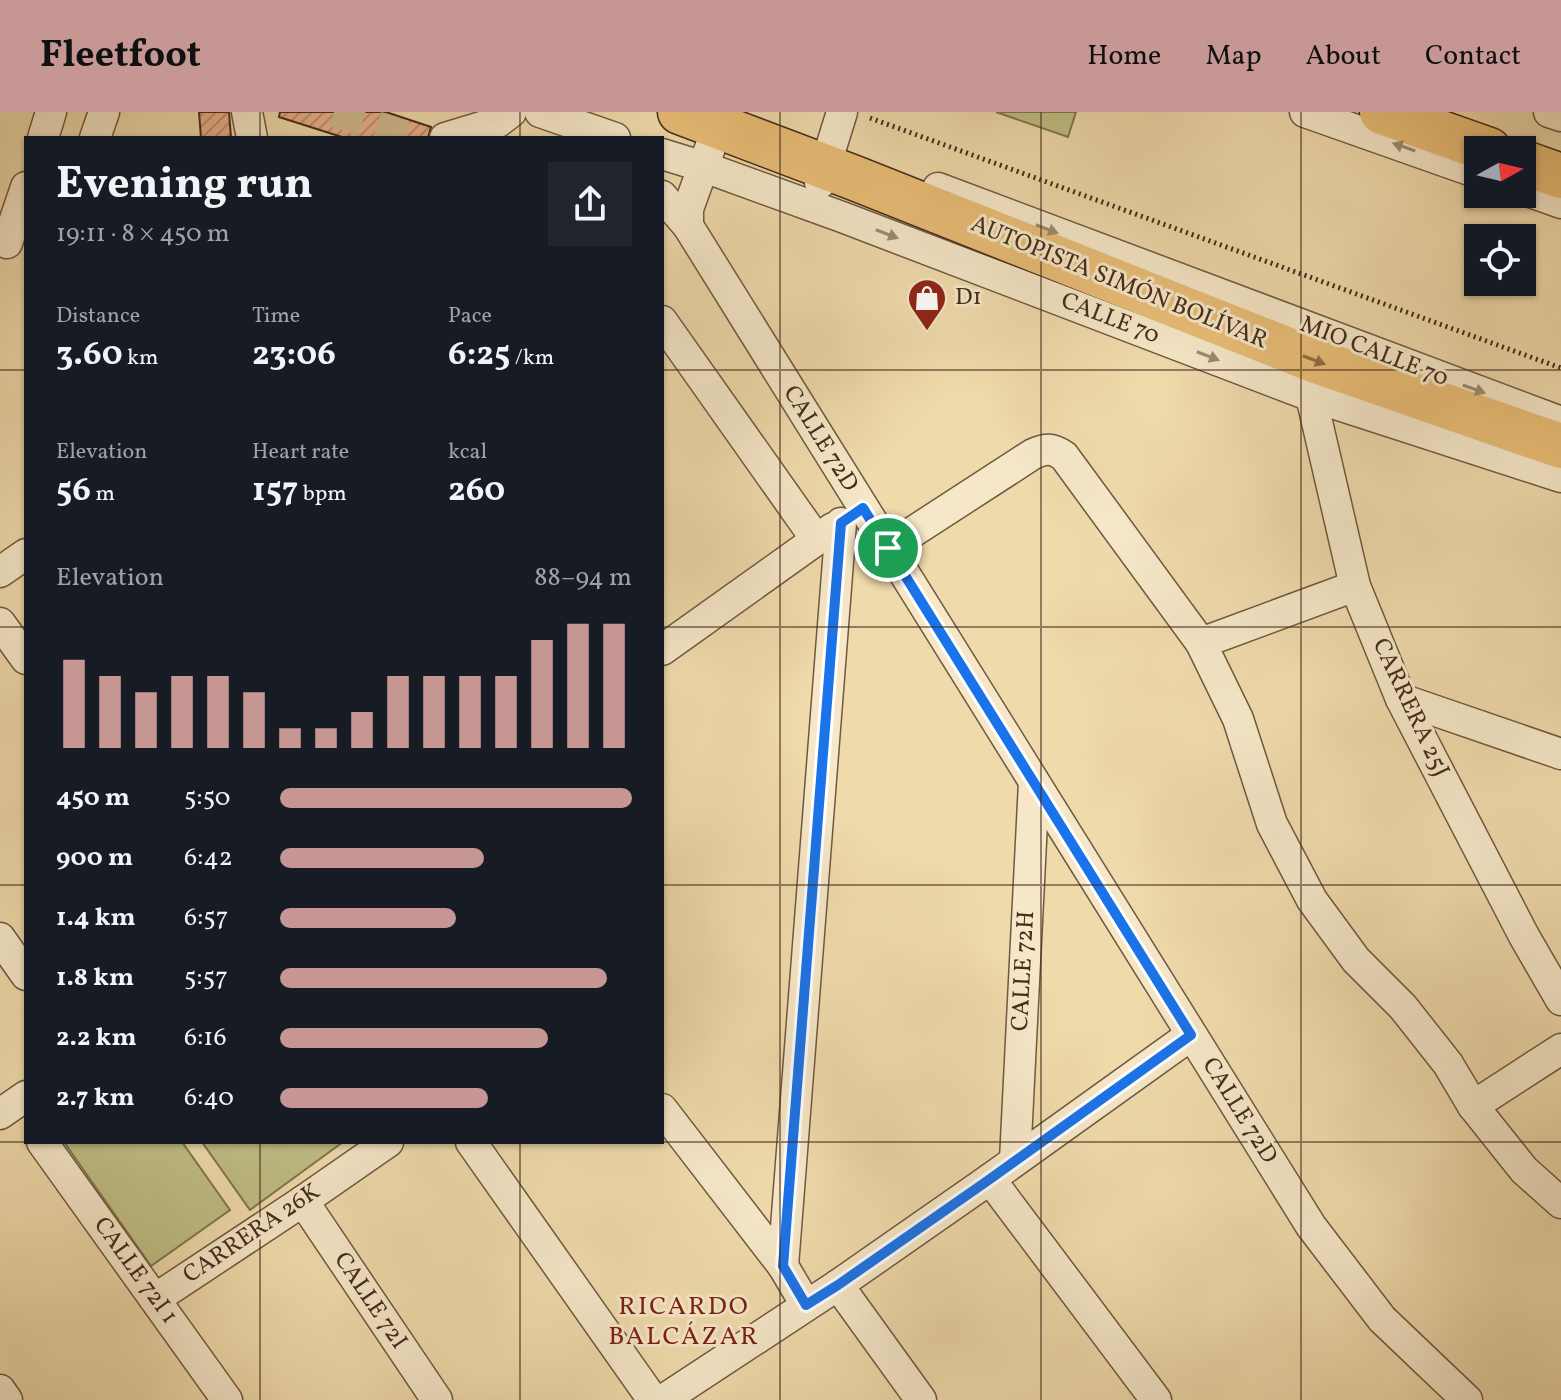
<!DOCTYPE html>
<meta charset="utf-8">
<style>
body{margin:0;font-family:Vollkorn,serif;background:#20242c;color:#f1f3f6;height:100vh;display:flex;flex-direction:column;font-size:30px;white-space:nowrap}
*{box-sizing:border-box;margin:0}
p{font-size:26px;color:#9ea1a6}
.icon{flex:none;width:44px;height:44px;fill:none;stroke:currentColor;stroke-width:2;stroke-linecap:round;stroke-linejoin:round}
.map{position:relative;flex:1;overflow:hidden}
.details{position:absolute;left:24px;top:24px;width:640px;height:1008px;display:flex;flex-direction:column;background:#171b24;border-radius:0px;box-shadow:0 2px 6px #0004}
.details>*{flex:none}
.needle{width:52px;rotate:82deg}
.fabs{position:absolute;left:1464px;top:24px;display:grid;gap:16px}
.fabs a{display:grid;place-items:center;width:72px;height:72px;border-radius:0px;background:#171b24;box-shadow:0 2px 6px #0004;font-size:40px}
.pin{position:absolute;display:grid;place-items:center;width:68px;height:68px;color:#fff;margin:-34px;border:4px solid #fff;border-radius:50%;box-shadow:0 2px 8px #0007}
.round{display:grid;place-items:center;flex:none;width:84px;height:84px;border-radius:0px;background:#20242c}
.overview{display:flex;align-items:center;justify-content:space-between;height:136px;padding:0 32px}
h1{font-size:44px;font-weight:700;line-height:60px}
.metrics{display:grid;grid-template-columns:repeat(3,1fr);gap:12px;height:136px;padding:8px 32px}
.metrics div{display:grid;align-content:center}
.metrics b{font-size:34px;font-weight:700}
.metrics small{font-size:22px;font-weight:400}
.metrics p{font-size:22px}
.chart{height:224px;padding:16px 32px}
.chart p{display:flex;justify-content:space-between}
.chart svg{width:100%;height:144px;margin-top:8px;stroke:#c59692;stroke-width:6}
ul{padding:0 32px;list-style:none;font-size:26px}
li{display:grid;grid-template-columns:128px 96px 1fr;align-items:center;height:60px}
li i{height:20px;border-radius:10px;background:#c59692}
header{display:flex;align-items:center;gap:48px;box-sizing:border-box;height:112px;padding:0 40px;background:#c59692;color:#111}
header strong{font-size:38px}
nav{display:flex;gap:44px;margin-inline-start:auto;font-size:28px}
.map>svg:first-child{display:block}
.green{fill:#bfbe84;stroke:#827550;stroke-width:2}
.building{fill:url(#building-hatch);stroke:#452c1b;stroke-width:2}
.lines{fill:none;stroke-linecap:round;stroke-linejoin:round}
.minor-tunnel{stroke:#cdb78e;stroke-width:30;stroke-dasharray:30 15;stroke-linecap:butt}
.minor-casing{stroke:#70583f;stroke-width:33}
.highway-casing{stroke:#452c1b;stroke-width:47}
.path{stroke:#452c1b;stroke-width:5;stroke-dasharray:2 4;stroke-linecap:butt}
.minor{stroke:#f5e7c8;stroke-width:30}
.highway{stroke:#e8bd76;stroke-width:44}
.oneway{fill:#9d8a72}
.oneway2{fill:#8e6d44}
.route-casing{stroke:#fff;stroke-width:16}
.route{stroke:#1a73e8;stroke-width:10}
.grid{fill:none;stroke:#452c1b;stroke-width:2;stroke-opacity:0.55}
.labels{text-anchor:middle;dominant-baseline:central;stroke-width:6;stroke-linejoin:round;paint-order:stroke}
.street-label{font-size:24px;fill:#452c1b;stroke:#f5e7c8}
.poi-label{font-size:24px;fill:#452c1b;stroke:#f5e7c8;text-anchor:start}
.neighbourhood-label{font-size:26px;letter-spacing:2px;fill:#7a1f14;stroke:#f5e7c8}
</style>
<header>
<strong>Fleetfoot</strong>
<nav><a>Home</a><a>Map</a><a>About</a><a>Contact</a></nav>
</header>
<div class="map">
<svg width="1561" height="1288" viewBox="0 0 1561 1288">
<defs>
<pattern id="building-hatch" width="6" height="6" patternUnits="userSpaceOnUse" patternTransform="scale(2)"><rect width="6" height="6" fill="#e8af89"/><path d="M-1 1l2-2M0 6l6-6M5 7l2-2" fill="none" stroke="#be8f6f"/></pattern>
</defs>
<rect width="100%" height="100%" fill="#efdaab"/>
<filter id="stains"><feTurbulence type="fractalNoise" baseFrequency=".0025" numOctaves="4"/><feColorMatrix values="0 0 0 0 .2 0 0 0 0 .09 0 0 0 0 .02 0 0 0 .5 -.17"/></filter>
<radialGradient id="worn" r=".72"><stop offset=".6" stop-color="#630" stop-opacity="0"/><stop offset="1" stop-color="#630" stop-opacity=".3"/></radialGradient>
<g class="green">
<path d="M 996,0 L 1076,0 L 1068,25 Z"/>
<path d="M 64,1030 L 182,1030 L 230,1098 L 151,1154 Z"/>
<path d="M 202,1030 L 343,1030 L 250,1098 Z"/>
</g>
<g class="building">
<path d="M 199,0 L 229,0 L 231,26 L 201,26 Z"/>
<path d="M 280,0 L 386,0 L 431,15 L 428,26 L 345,26 L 279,5 Z"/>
</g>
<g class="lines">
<path class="minor-tunnel" d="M 334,0 L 412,26"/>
<defs>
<g id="minor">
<path d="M 247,0 L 252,26"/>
<path d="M 540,0 L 615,26"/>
<path d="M 1305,0 L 1478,61"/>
<path d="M 1549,0 L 1561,4"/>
<path d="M 43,26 L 51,0"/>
<path d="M 95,26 L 104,0"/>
<path d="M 445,26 L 498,10 L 511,0"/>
<path d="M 662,42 L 704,55 L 842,105 L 1311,284 L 1561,365"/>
<path d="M 820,71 L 842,0"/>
<path d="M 938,76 L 1561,310"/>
<path d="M 1522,77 L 1561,91"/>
<path d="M 662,84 L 688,114 L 1311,1114 L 1382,1207 L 1467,1288"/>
<path d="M 688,114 L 688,97 L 710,36"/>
<path d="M 7,131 L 26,75"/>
<path d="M 662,209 L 816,427"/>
<path d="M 1311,284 L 1355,474 L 1401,587 L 1524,824 L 1561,888"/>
<path d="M 888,436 L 1033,342 C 1046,336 1052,336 1064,344 L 1201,531 L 1238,607 L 1272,712 L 1312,788 L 1356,848 L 1403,895 L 1448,952 L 1473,994 L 1524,1058 L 1561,1091"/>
<path d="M 0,460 L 26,442"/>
<path d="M 0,511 L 26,547"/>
<path d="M 1201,531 L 1355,474"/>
<path d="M 662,538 L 833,416"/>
<path d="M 1401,587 L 1561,642"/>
<path d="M 0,826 L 26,863"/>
<path d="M 1473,994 L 1561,937"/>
<path d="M 662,997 L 783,1154"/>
<path d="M 0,1002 L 26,984"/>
<path d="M 42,1030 L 227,1288"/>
<path d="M 471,1030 L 653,1288"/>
<path d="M 1015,1048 L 1034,670"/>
<path d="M 990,1067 L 1156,1288"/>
<path d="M 303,1089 L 437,1288"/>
<path d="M 838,1173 L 921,1288"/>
<path d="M 155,1187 L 303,1089 L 388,1030"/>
<path d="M 806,1193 L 783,1154 L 841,411"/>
<path d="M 0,1278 L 7,1288"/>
<path d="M 663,1288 L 838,1173 L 990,1067 L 1191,923"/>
</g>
<g id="highway">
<path d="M 680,0 L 852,65 L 1316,249 L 1561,334"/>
<path d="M 1382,0 L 1489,38"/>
<path d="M 1522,50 L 1561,64"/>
</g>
</defs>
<use href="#minor" class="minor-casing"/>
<use href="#highway" class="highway-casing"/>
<path class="path" d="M 870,6 L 1561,256"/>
<use href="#minor" class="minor"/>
<use href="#highway" class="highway"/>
</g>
<defs><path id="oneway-solid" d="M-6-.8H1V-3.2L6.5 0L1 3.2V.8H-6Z" transform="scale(2)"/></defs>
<g class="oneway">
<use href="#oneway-solid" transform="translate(1404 35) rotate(-161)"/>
<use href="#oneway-solid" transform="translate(1047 117) rotate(21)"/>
<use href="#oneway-solid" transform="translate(887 122) rotate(21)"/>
<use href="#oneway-solid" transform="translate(1208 244) rotate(21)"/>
<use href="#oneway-solid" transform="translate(1474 277) rotate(20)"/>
</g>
<use class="oneway2" href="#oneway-solid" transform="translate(1314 248) rotate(21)"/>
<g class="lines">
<defs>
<path id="route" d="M 863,396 L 1191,923 L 990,1067 L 838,1173 L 806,1193 L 783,1154 L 841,411 Z"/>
</defs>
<use href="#route" class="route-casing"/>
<use href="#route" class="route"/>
</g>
<path class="grid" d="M 260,0 L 260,26M 520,0 L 520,26M 780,0 L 780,1288M 1041,0 L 1041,1288M 1301,0 L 1301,1288M 0,258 L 26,258M 662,258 L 1561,258M 0,515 L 26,515M 662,515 L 1561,515M 0,773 L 26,773M 662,773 L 1561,773M 0,1030 L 1561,1030M 260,1030 L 260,1288M 520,1030 L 520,1288"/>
<defs>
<symbol id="shop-pin" viewBox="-11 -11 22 30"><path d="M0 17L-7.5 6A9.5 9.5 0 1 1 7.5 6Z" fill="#8f2418" stroke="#f5e7c8"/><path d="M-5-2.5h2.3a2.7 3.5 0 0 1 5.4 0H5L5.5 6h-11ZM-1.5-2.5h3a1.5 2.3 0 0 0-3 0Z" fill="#fff"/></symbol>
</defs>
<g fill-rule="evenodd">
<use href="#shop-pin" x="905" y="164" width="44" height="60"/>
</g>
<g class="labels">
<g class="street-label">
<text transform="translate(1119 171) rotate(22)">AUTOPISTA SIMÓN BOLÍVAR</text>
<text transform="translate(1110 207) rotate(21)">CALLE 70</text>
<text transform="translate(1374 240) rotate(21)">MIO CALLE 70</text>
<text transform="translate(820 327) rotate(58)">CALLE 72D</text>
<text transform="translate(1410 596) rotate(65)">CARRERA 25J</text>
<text transform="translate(1024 859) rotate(-87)">CALLE 72H</text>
<text transform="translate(1239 999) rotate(58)">CALLE 72D</text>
<text transform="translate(252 1122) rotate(-34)">CARRERA 26K</text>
<text transform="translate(135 1159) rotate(54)">CALLE 72I 1</text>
<text transform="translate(370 1189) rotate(56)">CALLE 72I</text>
</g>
<g class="poi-label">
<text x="955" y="186">D1</text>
</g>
<g class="neighbourhood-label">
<text x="684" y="1195">RICARDO<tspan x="684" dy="30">BALCÁZAR</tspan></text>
</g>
</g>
<rect width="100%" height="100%" filter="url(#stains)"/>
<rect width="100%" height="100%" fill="url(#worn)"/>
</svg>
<div class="fabs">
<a><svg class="needle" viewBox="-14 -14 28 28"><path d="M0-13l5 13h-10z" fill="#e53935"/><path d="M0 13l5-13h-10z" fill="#9ea1a6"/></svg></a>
<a><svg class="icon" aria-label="locate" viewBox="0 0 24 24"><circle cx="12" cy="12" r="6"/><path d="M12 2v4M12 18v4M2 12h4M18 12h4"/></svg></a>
</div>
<div class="pin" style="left:888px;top:436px;background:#1e9e55"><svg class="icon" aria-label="arrive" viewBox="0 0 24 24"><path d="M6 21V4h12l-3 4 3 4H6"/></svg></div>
<section class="details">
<div class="overview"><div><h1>Evening run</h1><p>19:11 · 8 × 450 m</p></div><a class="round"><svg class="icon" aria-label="share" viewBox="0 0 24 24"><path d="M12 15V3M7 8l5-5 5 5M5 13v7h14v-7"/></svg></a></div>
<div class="metrics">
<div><p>Distance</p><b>3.60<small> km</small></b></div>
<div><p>Time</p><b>23:06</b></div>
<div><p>Pace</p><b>6:25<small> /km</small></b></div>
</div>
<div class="metrics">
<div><p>Elevation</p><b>56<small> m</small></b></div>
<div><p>Heart rate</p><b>157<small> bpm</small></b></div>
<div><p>kcal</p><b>260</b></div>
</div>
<div class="chart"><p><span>Elevation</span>88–94 m</p>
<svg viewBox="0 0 160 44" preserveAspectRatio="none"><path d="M5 44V17M15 44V22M25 44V27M35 44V22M45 44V22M55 44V27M65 44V38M75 44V38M85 44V33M95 44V22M105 44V22M115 44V22M125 44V22M135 44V11M145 44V6M155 44V6"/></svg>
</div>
<ul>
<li><b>450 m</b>5:50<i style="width:100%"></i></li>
<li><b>900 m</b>6:42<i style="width:58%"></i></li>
<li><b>1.4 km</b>6:57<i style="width:50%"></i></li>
<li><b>1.8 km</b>5:57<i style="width:93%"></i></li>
<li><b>2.2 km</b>6:16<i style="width:76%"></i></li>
<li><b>2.7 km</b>6:40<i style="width:59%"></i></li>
</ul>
</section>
</div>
